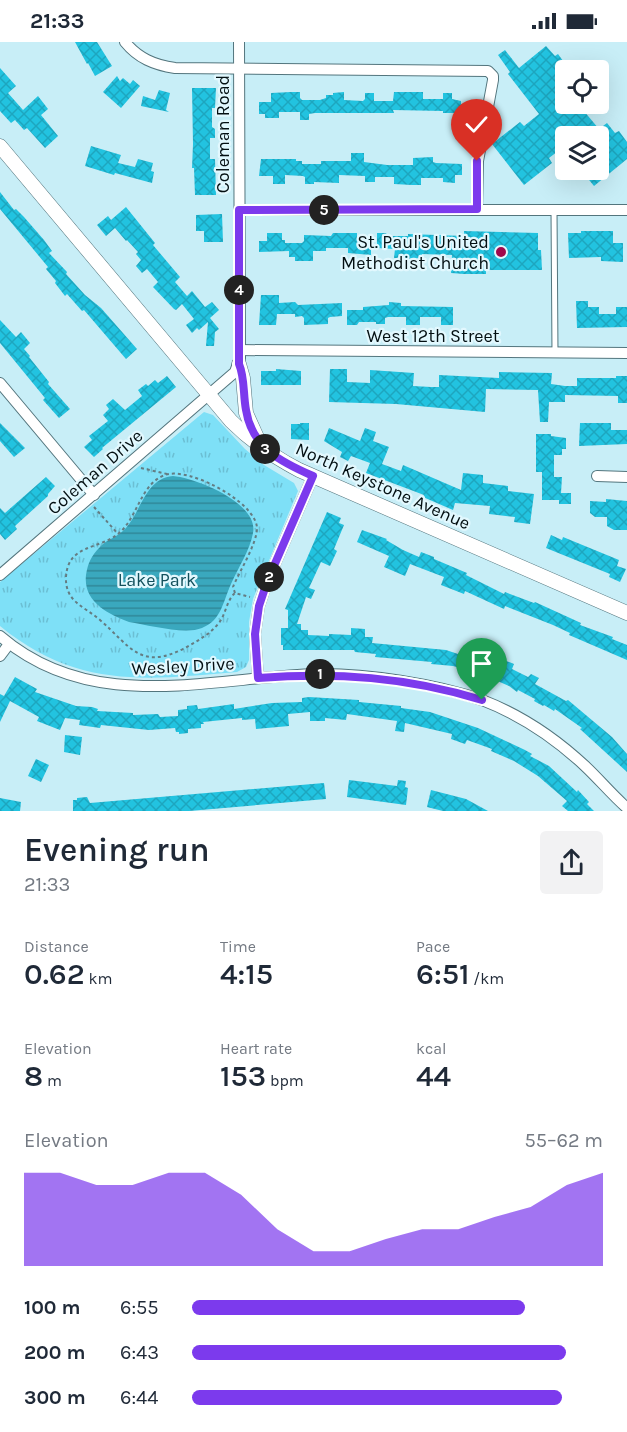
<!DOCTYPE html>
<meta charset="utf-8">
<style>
body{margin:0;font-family:Karla,sans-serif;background:#f2f2f3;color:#1f2937;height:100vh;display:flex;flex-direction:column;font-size:22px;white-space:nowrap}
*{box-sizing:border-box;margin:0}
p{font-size:20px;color:#747a83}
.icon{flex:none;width:33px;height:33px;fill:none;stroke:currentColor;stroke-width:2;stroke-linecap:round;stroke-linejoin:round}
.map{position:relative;height:769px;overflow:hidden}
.panel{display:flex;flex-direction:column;background:#fff;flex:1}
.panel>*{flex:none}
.tools{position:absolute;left:555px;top:18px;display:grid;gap:12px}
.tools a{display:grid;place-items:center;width:54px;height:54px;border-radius:6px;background:#fff;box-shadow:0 6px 24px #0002;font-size:30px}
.pin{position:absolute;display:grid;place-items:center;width:51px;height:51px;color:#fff;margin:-62px -26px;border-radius:50% 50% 50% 0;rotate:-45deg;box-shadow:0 0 6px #0007}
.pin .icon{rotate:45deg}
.km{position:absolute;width:30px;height:30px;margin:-15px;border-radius:50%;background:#222;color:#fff;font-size:16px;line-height:30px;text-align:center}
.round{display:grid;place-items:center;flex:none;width:63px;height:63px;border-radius:6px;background:#f2f2f3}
.overview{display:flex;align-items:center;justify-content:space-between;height:102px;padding:0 24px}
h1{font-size:33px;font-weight:600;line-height:45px}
.figures{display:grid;grid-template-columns:repeat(3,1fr);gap:9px;height:102px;padding:6px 24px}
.figures div{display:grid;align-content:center}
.figures b{font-size:30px;font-weight:600}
.figures small{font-size:16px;font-weight:400}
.figures p{font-size:16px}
.chart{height:168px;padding:12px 24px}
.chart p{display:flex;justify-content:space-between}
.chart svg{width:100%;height:108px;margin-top:6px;fill:#7c3aed;opacity:.7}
ul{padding:0 24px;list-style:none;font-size:20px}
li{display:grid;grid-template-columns:96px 72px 1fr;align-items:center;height:45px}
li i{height:15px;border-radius:8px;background:#7c3aed}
.status{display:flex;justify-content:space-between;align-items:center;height:42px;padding:0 30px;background:#fff;direction:ltr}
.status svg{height:16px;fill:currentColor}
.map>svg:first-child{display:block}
.park{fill:url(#park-tufts)}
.water{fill:url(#water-rules)}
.building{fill:url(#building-cross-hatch)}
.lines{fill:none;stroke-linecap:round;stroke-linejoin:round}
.service-casing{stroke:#53757d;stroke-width:7}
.minor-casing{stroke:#53757d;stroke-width:12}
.tertiary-casing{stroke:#53757d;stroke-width:15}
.path{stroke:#647c82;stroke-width:2;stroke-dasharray:3 3;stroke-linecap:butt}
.service{stroke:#fff;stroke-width:5}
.minor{stroke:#fff;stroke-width:10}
.tertiary{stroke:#fff;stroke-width:14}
.route-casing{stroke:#fff;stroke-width:12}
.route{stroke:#7c3aed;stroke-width:8}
.poi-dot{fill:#a0084c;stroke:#e2f8fe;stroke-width:2}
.labels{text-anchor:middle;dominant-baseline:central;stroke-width:4.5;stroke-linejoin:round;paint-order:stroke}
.street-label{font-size:18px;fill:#030f12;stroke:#e2f8fe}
.poi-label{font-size:18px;fill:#030f12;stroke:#e2f8fe;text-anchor:end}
.park-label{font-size:18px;fill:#12505c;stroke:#e2f8fe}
</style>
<div class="status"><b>21:33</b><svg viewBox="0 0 49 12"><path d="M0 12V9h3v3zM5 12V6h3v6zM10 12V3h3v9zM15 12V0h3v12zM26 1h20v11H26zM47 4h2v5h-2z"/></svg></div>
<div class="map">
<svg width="627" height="769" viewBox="0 0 627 769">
<defs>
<pattern id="park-tufts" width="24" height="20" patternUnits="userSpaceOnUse" patternTransform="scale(1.5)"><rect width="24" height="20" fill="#7ee0f7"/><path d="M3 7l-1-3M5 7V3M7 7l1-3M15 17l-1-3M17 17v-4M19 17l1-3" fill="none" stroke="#6bbfd3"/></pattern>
<pattern id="water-rules" width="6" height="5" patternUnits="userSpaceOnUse" patternTransform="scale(1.5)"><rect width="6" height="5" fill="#3aa8be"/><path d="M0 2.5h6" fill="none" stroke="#2f8799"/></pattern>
<pattern id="building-cross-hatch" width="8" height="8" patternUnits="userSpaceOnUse" patternTransform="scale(1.5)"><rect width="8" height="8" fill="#22c3e0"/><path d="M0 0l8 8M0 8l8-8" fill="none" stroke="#1da6bf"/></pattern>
</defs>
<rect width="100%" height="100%" fill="#c8eef7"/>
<path class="park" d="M 204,370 L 213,373 L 245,407 L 264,423 L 294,441 L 298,449 L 253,557 L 249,580 L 249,618 L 246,625 L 237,630 C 145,638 77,647 0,584 L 0,540 Z"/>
<path class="water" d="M 173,434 C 196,436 259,461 253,491 C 250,508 238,526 231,542 C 223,559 222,578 202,586 C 185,593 148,583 129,580 C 108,572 83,560 86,533 C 88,521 91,514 100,505 C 107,497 117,496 126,486 C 141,469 146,436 173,434 Z"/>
<g class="building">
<path d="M 75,0 L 97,0 L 112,24 L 95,34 L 88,21 L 87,22 Z"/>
<path d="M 546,4 L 555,14 L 558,12 L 566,23 L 563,25 L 566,28 L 566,62 L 578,62 L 599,87 L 607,81 L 615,91 L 619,89 L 627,100 L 627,117 L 594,144 L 581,128 L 598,128 L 598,94 L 566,94 L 566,103 L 549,116 L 552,121 L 524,143 L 492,102 L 520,80 L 524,84 L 539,72 L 508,32 L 510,30 L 498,13 L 505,8 L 519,26 Z"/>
<path d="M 0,26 L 16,44 L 8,51 L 23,68 L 38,54 L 48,67 L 41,73 L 58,94 L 45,106 L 27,86 L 24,88 L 15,78 L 11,81 L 0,69 Z"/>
<path d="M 117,34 L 120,39 L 123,36 L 130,42 L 133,38 L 140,44 L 121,66 L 103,50 Z"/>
<path d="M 192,46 L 216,46 L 215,66 L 212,66 L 212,85 L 215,87 L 215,96 L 210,96 L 210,117 L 215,117 L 216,153 L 195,153 L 194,126 L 192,126 L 193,102 Z"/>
<path d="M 159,48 L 170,51 L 166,68 L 169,70 L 141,64 L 143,54 L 155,58 Z"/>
<path d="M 291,50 L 300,50 L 300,56 L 302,58 L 320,58 L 326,56 L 326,53 L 333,53 L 333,51 L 344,50 L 344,58 L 363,59 L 365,57 L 365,51 L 374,51 L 374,59 L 393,59 L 394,50 L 423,50 L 423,57 L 443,57 L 443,51 L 452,51 L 452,57 L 461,59 L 461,62 L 467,62 L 467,74 L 456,74 L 456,71 L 443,71 L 443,69 L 393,68 L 394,71 L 315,71 L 309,72 L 309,78 L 300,78 L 300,70 L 279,70 L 279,76 L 265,76 L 265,72 L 259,72 L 259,60 L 271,60 L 271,51 Z"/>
<path d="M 91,104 L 121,113 L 118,121 L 135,125 L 138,117 L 153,121 L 151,129 L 154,130 L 152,141 L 115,131 L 114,133 L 85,124 Z"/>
<path d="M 351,111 L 364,111 L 364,120 L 387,123 L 413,123 L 413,116 L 433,115 L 433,120 L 436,121 L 462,122 L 462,133 L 455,133 L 455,141 L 443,140 L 443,136 L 421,136 L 421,143 L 412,143 L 394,142 L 394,135 L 375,135 L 375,140 L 365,140 L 365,134 L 339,133 L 339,141 L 314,140 L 314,142 L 305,142 L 305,135 L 303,134 L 285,133 L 285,142 L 273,142 L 273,134 L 259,134 L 261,117 L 296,117 L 296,119 L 302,119 L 302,122 L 321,122 L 321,119 L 351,119 Z"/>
<path d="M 0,150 L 14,168 L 16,167 L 24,175 L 44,198 L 52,209 L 49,211 L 67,230 L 66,232 L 85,253 L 101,266 L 137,307 L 126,317 L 84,268 L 82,269 L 67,252 L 65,254 L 55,241 L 56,239 L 46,227 L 48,225 L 0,167 Z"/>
<path d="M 126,165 L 155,201 L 153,203 L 180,235 L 175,240 L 187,254 L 192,249 L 205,265 L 212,260 L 219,268 L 210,276 L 219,287 L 215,290 L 214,304 L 206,304 L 208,280 L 199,288 L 197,286 L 192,291 L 186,283 L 194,277 L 182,262 L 176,268 L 174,267 L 153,245 L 158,240 L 147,227 L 142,231 L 136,224 L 141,218 L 136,212 L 138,210 L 127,198 L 126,199 L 115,186 L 106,194 L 97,183 L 108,174 L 111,178 Z"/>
<path d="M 222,172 L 223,200 L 204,200 L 204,189 L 196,189 L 196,173 Z"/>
<path d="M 464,189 L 538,191 L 538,208 L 541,208 L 542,228 L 486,228 L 486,232 L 464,232 L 451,231 L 452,213 L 422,212 L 422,217 L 394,216 L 395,207 L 377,206 L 377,191 L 386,191 L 388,194 L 408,194 L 408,192 L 464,194 Z"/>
<path d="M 581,189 L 613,189 L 613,201 L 623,201 L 623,220 L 601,219 L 601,215 L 569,216 L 568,191 L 581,191 Z"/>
<path d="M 267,191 L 282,191 L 282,198 L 285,198 L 285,201 L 302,201 L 304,199 L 304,193 L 331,194 L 333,191 L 357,191 L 357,198 L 371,198 L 371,213 L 348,211 L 348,206 L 326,206 L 326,209 L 313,209 L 313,219 L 295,219 L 295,215 L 289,215 L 289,209 L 259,210 L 259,199 L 267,199 Z"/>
<path d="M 261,253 L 279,253 L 279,261 L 295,260 L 298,263 L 342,261 L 342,274 L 330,275 L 328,276 L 328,282 L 304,283 L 304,276 L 302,274 L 295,275 L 295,272 L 277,272 L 276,283 L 259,283 Z"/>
<path d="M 576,259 L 588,259 L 588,265 L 599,265 L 599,272 L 616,272 L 616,265 L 627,265 L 627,285 L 577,286 Z"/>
<path d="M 389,260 L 401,261 L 401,264 L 453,265 L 453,283 L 441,283 L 441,275 L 420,275 L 420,283 L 406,283 L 406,275 L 388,275 L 385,276 L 385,282 L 376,282 L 376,280 L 359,280 L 357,283 L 347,283 L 347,268 L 363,268 L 363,265 L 389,263 Z"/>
<path d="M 0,278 L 16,295 L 21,290 L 30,301 L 24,307 L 30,314 L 29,315 L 49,340 L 48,342 L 70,367 L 59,376 L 43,358 L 45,356 L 0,301 Z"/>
<path d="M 276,327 L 301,329 L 301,343 L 261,343 L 261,329 L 276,329 Z"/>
<path d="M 330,327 L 347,327 L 347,340 L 370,341 L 370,328 L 414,331 L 413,344 L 431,345 L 439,345 L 439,333 L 499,336 L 499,330 L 552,331 L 551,342 L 565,344 L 577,344 L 577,336 L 616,336 L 616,334 L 627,334 L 627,361 L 618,361 L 618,354 L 565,353 L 565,360 L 549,360 L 548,380 L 540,380 L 538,348 L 486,347 L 485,370 L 396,362 L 329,360 Z"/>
<path d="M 167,334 L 176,345 L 102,406 L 103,407 L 94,415 L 84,405 L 92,398 L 89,394 L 108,379 L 103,373 L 109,367 L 106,363 L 113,357 L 125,368 L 142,354 L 138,348 L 146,342 L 148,344 L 155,338 L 158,341 Z"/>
<path d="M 0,381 L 25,406 L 14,415 L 0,399 Z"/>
<path d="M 300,381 L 309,381 L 309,398 L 291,397 L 291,382 L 300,382 Z"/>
<path d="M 580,381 L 611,381 L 611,388 L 627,388 L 627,402 L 579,404 Z"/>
<path d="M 329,386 L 360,399 L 365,386 L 376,390 L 373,399 L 389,405 L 382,422 L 401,429 L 403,423 L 461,448 L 463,431 L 483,433 L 483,441 L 508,444 L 508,449 L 534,452 L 530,482 L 514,480 L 515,475 L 489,472 L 490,464 L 455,461 L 453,468 L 423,455 L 424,453 L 366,431 L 370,421 L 351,414 L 348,419 L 340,415 L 342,410 L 324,399 Z"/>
<path d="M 536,392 L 551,392 L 551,394 L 566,396 L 566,407 L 562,407 L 562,413 L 554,413 L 554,435 L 562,435 L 561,451 L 571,451 L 571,462 L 559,462 L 559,458 L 542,458 L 542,430 L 536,430 Z"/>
<path d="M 46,435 L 55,444 L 48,452 L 48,454 L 15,484 L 17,487 L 5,498 L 0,492 L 0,466 L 5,471 Z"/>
<path d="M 606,457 L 627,459 L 627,488 L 614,488 L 607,484 L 607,475 L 595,475 L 590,471 L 590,459 L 606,460 Z"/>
<path d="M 327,470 L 341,476 L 339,481 L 344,483 L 334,507 L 337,509 L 330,524 L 321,520 L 309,546 L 315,548 L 311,557 L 306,555 L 297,582 L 301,582 L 301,588 L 308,588 L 308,593 L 329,594 L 329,592 L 351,593 L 351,586 L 365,587 L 365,595 L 373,595 L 372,601 L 446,608 L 461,613 L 462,610 L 501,625 L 504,618 L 514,622 L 512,627 L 528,635 L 531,632 L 539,636 L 535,642 L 566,659 L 568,658 L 612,695 L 627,712 L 627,730 L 580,687 L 582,686 L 555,667 L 554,669 L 544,663 L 543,664 L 534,659 L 535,657 L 518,648 L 517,650 L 509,644 L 479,631 L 453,624 L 431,622 L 432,620 L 375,615 L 376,612 L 355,610 L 354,608 L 283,608 L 283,603 L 281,603 L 281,586 L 288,586 L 288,568 L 285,567 Z"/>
<path d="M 362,488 L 387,497 L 386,498 L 403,508 L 419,515 L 421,510 L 434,515 L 434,517 L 467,531 L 466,533 L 504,552 L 505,550 L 534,561 L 535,560 L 581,581 L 580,583 L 613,595 L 612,597 L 627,603 L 627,618 L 569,593 L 570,591 L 553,583 L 505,564 L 504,567 L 465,549 L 464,552 L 441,543 L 444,535 L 410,522 L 405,534 L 384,525 L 389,514 L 357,500 Z"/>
<path d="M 551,493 L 562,498 L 563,495 L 619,518 L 617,524 L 626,527 L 620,540 L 609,535 L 610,532 L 546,506 Z"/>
<path d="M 15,635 L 37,647 L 35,650 L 76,664 L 92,665 L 98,667 L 97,669 L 133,671 L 133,673 L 158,672 L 160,675 L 178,674 L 178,668 L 187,667 L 187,664 L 197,663 L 198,667 L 234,662 L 234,667 L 272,661 L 302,660 L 302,656 L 309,655 L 359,658 L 359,660 L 401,664 L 401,666 L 430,670 L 478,686 L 525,708 L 532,712 L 530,714 L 549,724 L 577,750 L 578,748 L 589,760 L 587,762 L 594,769 L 568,769 L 562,764 L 567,759 L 538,734 L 514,719 L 491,709 L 492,707 L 467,698 L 465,702 L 451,697 L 452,692 L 405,681 L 404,690 L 395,689 L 397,679 L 347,672 L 346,678 L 325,676 L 325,679 L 310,679 L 310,670 L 288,672 L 289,684 L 256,687 L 255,677 L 242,678 L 242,676 L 203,680 L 204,682 L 201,682 L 201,686 L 188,687 L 188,691 L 179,692 L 179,690 L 176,690 L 175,686 L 149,688 L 101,683 L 100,686 L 79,683 L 80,678 L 65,676 L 60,688 L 37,679 L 39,675 L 10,659 L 0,680 L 0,652 L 4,654 Z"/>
<path d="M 65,693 L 82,695 L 80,713 L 64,710 Z"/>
<path d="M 36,717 L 49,723 L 41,740 L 28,734 Z"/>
<path d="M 349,738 L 397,744 L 398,738 L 406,739 L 405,745 L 408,746 L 406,763 L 347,755 Z"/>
<path d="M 324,741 L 326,757 L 189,769 L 73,769 L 73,758 L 77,758 L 77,756 L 87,755 L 90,761 Z"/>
<path d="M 431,748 L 466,757 L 488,769 L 443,769 L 427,765 Z"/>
<path d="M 0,756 L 21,760 L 20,769 L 0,769 Z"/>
</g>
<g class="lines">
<defs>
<path id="service" d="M 554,168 L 555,311"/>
<g id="minor">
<path d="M 125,0 C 138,16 154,23 175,26 L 488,29 L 493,34 L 493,38 L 478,119 L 477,167"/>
<path d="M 239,168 L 627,168"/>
<path d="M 239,308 L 627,311"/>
<path d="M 0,341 L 94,453"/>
<path d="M 597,434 L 627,435"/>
<path d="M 0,533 L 235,330 L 240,316 L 239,0"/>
<path d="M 0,594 C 92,673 207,636 316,632 C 365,631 436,642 482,658 C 521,673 555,696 585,724 C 599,737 612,753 627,766"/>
<path d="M 0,614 L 9,602"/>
<path d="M 258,636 L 255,592 L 259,564 L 267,540 L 313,434"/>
</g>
<g id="tertiary">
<path d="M 0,104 L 231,379 C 251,399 274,415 299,428 L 627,571"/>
<path d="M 239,322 L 243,336 L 246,371 L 260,402"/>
</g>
</defs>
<use href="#service" class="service-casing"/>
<use href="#minor" class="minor-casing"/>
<use href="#tertiary" class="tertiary-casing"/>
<g class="path">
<path d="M 141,426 L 167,432"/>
<path d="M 94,465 L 118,492"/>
<path d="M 235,551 L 233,545 C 239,530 257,502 257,486 C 256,460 188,424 165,433 C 140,442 138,476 118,492 C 98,508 68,502 66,535 C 65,560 84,564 100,578 C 131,605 140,629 185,606 C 197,599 209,593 218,582 C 226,573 226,559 235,551 L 250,555"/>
</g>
<use href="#service" class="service"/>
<use href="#minor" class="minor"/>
<use href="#tertiary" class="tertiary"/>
</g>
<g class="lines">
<defs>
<path id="route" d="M 477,119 L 477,167 L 239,168 L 239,322 C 245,336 243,353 246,368 C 252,406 281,420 313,434 L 267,540 L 259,564 L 255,592 L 258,636 C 336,630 407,635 482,658"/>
</defs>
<use href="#route" class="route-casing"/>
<use href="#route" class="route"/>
</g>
<circle class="poi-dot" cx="501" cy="210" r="6"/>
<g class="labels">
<g class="street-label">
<text transform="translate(223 92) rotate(-90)">Coleman Road</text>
<text x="433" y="294">West 12th Street</text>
<text transform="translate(95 430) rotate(-41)">Coleman Drive</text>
<text transform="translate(383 444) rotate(24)">North Keystone Avenue</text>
<text transform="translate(183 624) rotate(-3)">Wesley Drive</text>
</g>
<g class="poi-label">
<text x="489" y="200">St. Paul's United<tspan x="489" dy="21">Methodist Church</tspan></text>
</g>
<g class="park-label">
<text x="157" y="538">Lake Park</text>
</g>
</g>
</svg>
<div class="tools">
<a><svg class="icon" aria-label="locate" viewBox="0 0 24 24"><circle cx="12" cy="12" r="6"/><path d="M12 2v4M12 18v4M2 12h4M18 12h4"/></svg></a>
<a><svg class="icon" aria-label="layers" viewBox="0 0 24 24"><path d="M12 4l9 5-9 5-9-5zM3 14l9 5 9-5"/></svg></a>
</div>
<div class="pin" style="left:482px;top:658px;background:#1e9e55"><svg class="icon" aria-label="arrive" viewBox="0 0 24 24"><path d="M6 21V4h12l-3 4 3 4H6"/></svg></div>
<div class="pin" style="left:477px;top:119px;background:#d93025"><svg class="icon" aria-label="check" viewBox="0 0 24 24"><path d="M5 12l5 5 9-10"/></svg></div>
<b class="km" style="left:320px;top:632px">1</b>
<b class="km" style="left:269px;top:535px">2</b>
<b class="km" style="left:265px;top:407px">3</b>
<b class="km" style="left:239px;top:248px">4</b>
<b class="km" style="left:324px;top:168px">5</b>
</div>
<section class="panel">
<div class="overview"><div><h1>Evening run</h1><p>21:33</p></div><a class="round"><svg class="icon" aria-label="share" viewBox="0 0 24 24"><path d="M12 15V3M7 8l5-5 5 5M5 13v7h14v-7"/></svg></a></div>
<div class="figures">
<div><p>Distance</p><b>0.62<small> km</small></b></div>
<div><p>Time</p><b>4:15</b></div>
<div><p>Pace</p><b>6:51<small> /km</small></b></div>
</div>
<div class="figures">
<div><p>Elevation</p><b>8<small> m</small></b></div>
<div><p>Heart rate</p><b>153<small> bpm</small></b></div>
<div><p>kcal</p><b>44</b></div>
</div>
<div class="chart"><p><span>Elevation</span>55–62 m</p>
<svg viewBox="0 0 160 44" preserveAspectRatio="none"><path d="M0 44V6L10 6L20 11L30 11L40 6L50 6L60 15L70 29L80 38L90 38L100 33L110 29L120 29L130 24L140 20L150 11L160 6V44z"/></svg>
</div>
<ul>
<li><b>100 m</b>6:55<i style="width:81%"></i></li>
<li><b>200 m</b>6:43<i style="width:91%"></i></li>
<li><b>300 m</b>6:44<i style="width:90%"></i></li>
</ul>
</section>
